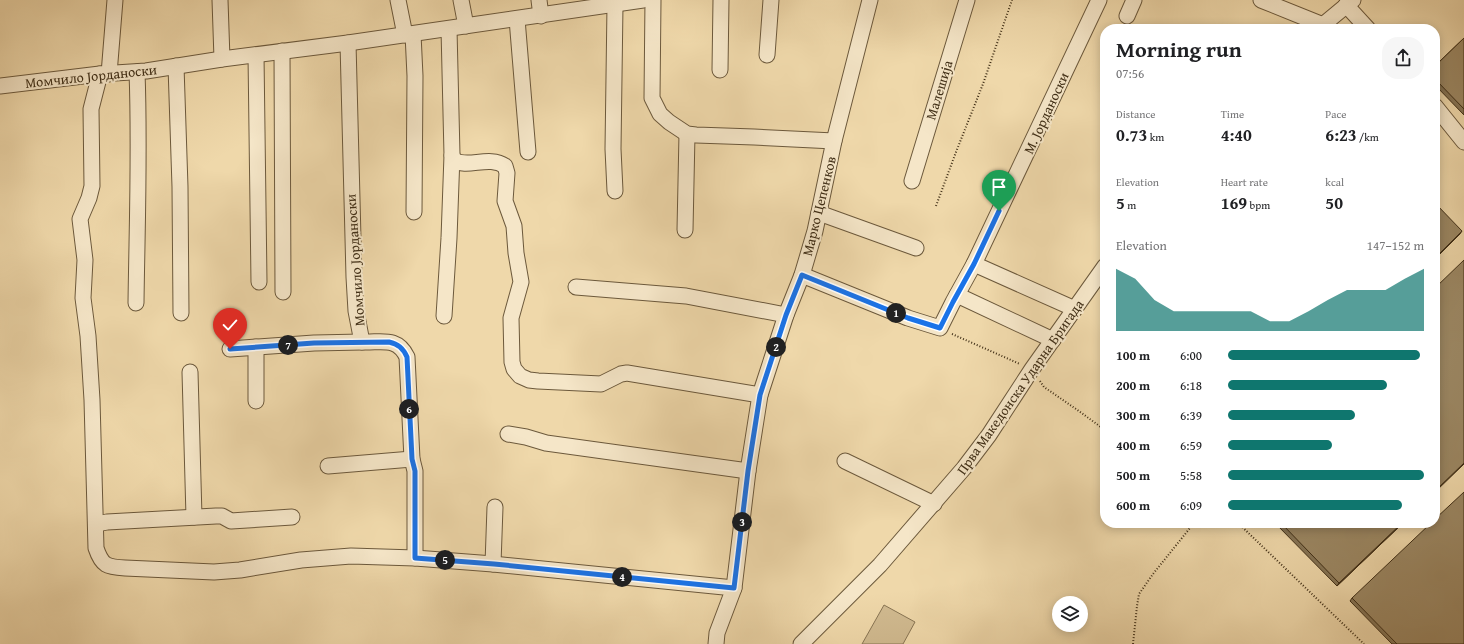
<!DOCTYPE html>
<meta charset="utf-8">
<style>
body{margin:0;font-family:"Gentium Book Plus",serif;background:#f6f6f6;color:#202124;height:100vh;display:flex;flex-direction:column;font-size:15px;white-space:nowrap}
*{box-sizing:border-box;margin:0}
p{font-size:13px;color:#757577}
.icon{flex:none;width:22px;height:22px;fill:none;stroke:currentColor;stroke-width:2;stroke-linecap:round;stroke-linejoin:round}
.map{position:relative;flex:1;overflow:hidden}
.side{position:absolute;left:1100px;top:24px;width:340px;height:504px;display:flex;flex-direction:column;background:#fff;border-radius:16px;box-shadow:0 2px 10px #0003}
.side>*{flex:none}
.fabs{position:absolute;left:1052px;top:596px;display:grid;gap:8px}
.fabs a{display:grid;place-items:center;width:36px;height:36px;border-radius:50%;background:#fff;box-shadow:0 2px 10px #0003;font-size:20px}
.pin{position:absolute;display:grid;place-items:center;width:34px;height:34px;color:#fff;margin:-41px -17px;border-radius:50% 50% 50% 0;rotate:-45deg;box-shadow:0 0 4px #0007}
.pin .icon{rotate:45deg}
.km{position:absolute;width:20px;height:20px;margin:-10px;border-radius:50%;background:#222;color:#fff;font-size:11px;line-height:20px;text-align:center}
.round{display:grid;place-items:center;flex:none;width:42px;height:42px;border-radius:16px;background:#f6f6f6}
.overview{display:flex;align-items:center;justify-content:space-between;height:68px;padding:0 16px}
h1{font-size:22px;font-weight:800;line-height:30px}
.metrics{display:grid;grid-template-columns:repeat(3,1fr);gap:6px;height:68px;padding:4px 16px}
.metrics div{display:grid;align-content:center}
.metrics b{font-size:17px;font-weight:800}
.metrics small{font-size:11px;font-weight:400}
.metrics p{font-size:11px}
.chart{height:112px;padding:8px 16px}
.chart p{display:flex;justify-content:space-between}
.chart svg{width:100%;height:72px;margin-top:4px;fill:#0f766e;opacity:.7}
ul{padding:0 16px;list-style:none;font-size:13px}
li{display:grid;grid-template-columns:64px 48px 1fr;align-items:center;height:30px}
li i{height:10px;border-radius:5px;background:#0f766e}
.map>svg:first-child{display:block}
.park{fill:#d1bb91;stroke:#887554}
.lines{fill:none;stroke-linecap:round;stroke-linejoin:round}
.minor-casing{stroke:#6c593c;stroke-width:17}
.path{stroke:#402f17;stroke-width:2;stroke-dasharray:1 2;stroke-linecap:butt}
.minor{stroke:#f5e6c8;stroke-width:15}
.wall{fill:#857455;stroke:#402f17}
.shaded-wall{fill:#6c5e45;stroke:#402f17}
.building{fill:#9b8763;stroke:#402f17}
.route-casing{stroke:#fff;stroke-width:8}
.route{stroke:#1a73e8;stroke-width:5}
.labels{text-anchor:middle;dominant-baseline:central;stroke-width:4;stroke-linejoin:round;paint-order:stroke}
.street-label{font-size:14px;fill:#402f17;stroke:#f5e6c8}
</style>
<div class="map">
<svg width="1464" height="644" viewBox="0 0 1464 644">
<rect width="100%" height="100%" fill="#efd8aa"/>
<filter id="stains"><feTurbulence type="fractalNoise" baseFrequency=".005" numOctaves="4"/><feColorMatrix values="0 0 0 0 .2 0 0 0 0 .09 0 0 0 0 .02 0 0 0 .5 -.17"/></filter>
<radialGradient id="worn" r=".72"><stop offset=".6" stop-color="#630" stop-opacity="0"/><stop offset="1" stop-color="#630" stop-opacity=".3"/></radialGradient>
<path class="park" d="M 884,605 L 915,622 L 903,644 L 862,644 Z"/>
<g class="lines">
<defs>
<g id="minor">
<path d="M 220,0 L 222,59"/>
<path d="M 398,0 L 405,35"/>
<path d="M 461,0 L 466,26"/>
<path d="M 539,0 L 541,16"/>
<path d="M 653,0 L 652,98 L 660,114 L 669,122 L 687,134 L 696,135 L 754,137 L 834,141"/>
<path d="M 1261,0 L 1323,25"/>
<path d="M 1346,5 L 1368,29"/>
<path d="M 1127,16 L 1134,0"/>
<path d="M 517,19 L 528,152"/>
<path d="M 449,29 L 452,155 L 454,160 C 467,169 489,155 505,166 L 507,173 L 505,201 L 514,226 L 516,253 L 521,282 L 511,318 L 512,362 L 514,369 L 520,376 L 529,380 L 538,381 L 601,384 L 621,374 L 627,373 L 760,395"/>
<path d="M 1318,29 L 1353,0"/>
<path d="M 413,34 L 415,76 L 414,212"/>
<path d="M 348,43 L 354,277 L 356,311 L 362,342 C 381,343 397,336 407,357 L 412,459 L 415,471 L 415,558"/>
<path d="M 282,51 L 283,292"/>
<path d="M 256,55 L 259,282"/>
<path d="M 767,55 L 771,0"/>
<path d="M 176,66 L 180,187 L 181,313"/>
<path d="M 720,70 L 721,0"/>
<path d="M 100,74 L 91,109 L 92,186 L 89,198 L 80,219 L 85,260 L 83,298 L 88,336 L 92,400 L 96,548 C 102,566 107,567 125,568 L 214,572 L 240,570 L 301,560 L 351,556 L 415,558 L 493,564 L 734,588"/>
<path d="M 109,74 L 115,0"/>
<path d="M 0,86 L 100,74 L 146,71 L 222,59 L 348,43 L 643,0"/>
<path d="M 1435,106 L 1464,142"/>
<path d="M 912,181 L 967,0"/>
<path d="M 615,191 L 613,149 L 615,5"/>
<path d="M 819,213 L 916,248"/>
<path d="M 685,230 L 687,134"/>
<path d="M 974,264 L 1075,309"/>
<path d="M 802,275 L 908,318 L 940,328 L 953,302 L 974,264 L 1099,0"/>
<path d="M 576,287 L 686,296 L 786,315"/>
<path d="M 957,295 L 1053,340"/>
<path d="M 136,303 C 137,226 140,149 137,72"/>
<path d="M 444,316 L 449,238 L 452,155"/>
<path d="M 256,347 L 256,401"/>
<path d="M 230,349 L 314,343 L 362,342"/>
<path d="M 190,372 L 194,517"/>
<path d="M 508,434 L 526,437 L 546,443 L 748,471"/>
<path d="M 845,461 L 934,504"/>
<path d="M 328,466 L 412,459"/>
<path d="M 96,524 L 107,522 L 216,516 L 222,516 L 231,521 L 292,517"/>
<path d="M 493,564 L 495,507"/>
<path d="M 716,644 L 717,633 L 734,588 L 748,471 L 760,395 L 786,315 L 802,275 L 815,231 L 834,141 L 870,0"/>
<path d="M 801,644 L 880,565 L 964,468 L 989,435 L 1032,369 L 1105,266"/>
</g>
</defs>
<use href="#minor" class="minor-casing"/>
<g class="path">
<path d="M 936,206 L 956,152 L 983,84 L 1012,0"/>
<path d="M 952,334 L 1020,364"/>
<path d="M 1040,381 L 1044,387 L 1076,409 L 1105,430"/>
<path d="M 1238,523 L 1364,644"/>
<path d="M 1133,644 L 1137,606 L 1139,594 L 1153,574 L 1194,523"/>
</g>
<use href="#minor" class="minor"/>
</g>
<g class="wall">
<path d="M 1464,38 L 1464,115 L 1435,85 L 1435,66 Z"/>
<path d="M 1275,523 L 1403,523 L 1337,586 Z"/>
<path d="M 1352,598 L 1464,644 L 1392,644 L 1350,601 Z"/>
</g>
<g class="shaded-wall">
<path d="M 1462,231 L 1460,234 L 1435,259 L 1435,258 Z"/>
<path d="M 1464,463 L 1464,464 L 1435,492 L 1435,491 Z"/>
<path d="M 1402,523 L 1403,523 L 1337,586 L 1339,583 Z"/>
</g>
<g class="building">
<path d="M 1464,38 L 1464,109 L 1435,79 L 1435,66 Z"/>
<path d="M 1435,203 L 1462,231 L 1435,258 Z"/>
<path d="M 1464,260 L 1464,463 L 1435,491 L 1435,288 Z"/>
<path d="M 1464,492 L 1464,644 L 1397,644 L 1352,598 L 1431,523 L 1435,523 L 1435,519 Z"/>
<path d="M 1281,523 L 1402,523 L 1339,583 Z"/>
</g>
<g class="lines">
<defs>
<path id="route" d="M 230,349 L 314,343 L 389,342 C 398,344 403,348 407,357 L 412,459 L 415,471 L 415,558 L 494,564 L 734,588 L 748,471 L 760,395 L 786,315 L 802,275 L 908,318 L 940,328 L 953,302 L 974,264 L 999,211"/>
</defs>
<use href="#route" class="route-casing"/>
<use href="#route" class="route"/>
</g>
<g class="labels">
<g class="street-label">
<text transform="translate(91 76) rotate(-6)">Момчило Јорданоски</text>
<text transform="translate(939 90) rotate(-73)">Малешија</text>
<text transform="translate(1046 113) rotate(-65)">М. Јорданоски</text>
<text transform="translate(819 206) rotate(-76)">Марко Цепенков</text>
<text transform="translate(355 260) rotate(-94)">Момчило Јорданоски</text>
<text transform="translate(1020 387) rotate(-55)">Прва Македонска Ударна Бригада</text>
</g>
</g>
<rect width="100%" height="100%" filter="url(#stains)"/>
<rect width="100%" height="100%" fill="url(#worn)"/>
</svg>
<div class="fabs">
<a><svg class="icon" aria-label="layers" viewBox="0 0 24 24"><path d="M12 4l9 5-9 5-9-5zM3 14l9 5 9-5"/></svg></a>
</div>
<div class="pin" style="left:999px;top:211px;background:#1e9e55"><svg class="icon" aria-label="arrive" viewBox="0 0 24 24"><path d="M6 21V4h12l-3 4 3 4H6"/></svg></div>
<div class="pin" style="left:230px;top:349px;background:#d93025"><svg class="icon" aria-label="check" viewBox="0 0 24 24"><path d="M5 12l5 5 9-10"/></svg></div>
<b class="km" style="left:896px;top:313px">1</b>
<b class="km" style="left:776px;top:347px">2</b>
<b class="km" style="left:742px;top:522px">3</b>
<b class="km" style="left:622px;top:577px">4</b>
<b class="km" style="left:445px;top:560px">5</b>
<b class="km" style="left:409px;top:409px">6</b>
<b class="km" style="left:288px;top:345px">7</b>
<section class="side">
<div class="overview"><div><h1>Morning run</h1><p>07:56</p></div><a class="round"><svg class="icon" aria-label="share" viewBox="0 0 24 24"><path d="M12 15V3M7 8l5-5 5 5M5 13v7h14v-7"/></svg></a></div>
<div class="metrics">
<div><p>Distance</p><b>0.73<small> km</small></b></div>
<div><p>Time</p><b>4:40</b></div>
<div><p>Pace</p><b>6:23<small> /km</small></b></div>
</div>
<div class="metrics">
<div><p>Elevation</p><b>5<small> m</small></b></div>
<div><p>Heart rate</p><b>169<small> bpm</small></b></div>
<div><p>kcal</p><b>50</b></div>
</div>
<div class="chart"><p><span>Elevation</span>147–152 m</p>
<svg viewBox="0 0 160 44" preserveAspectRatio="none"><path d="M0 44V6L10 12L20 25L30 32L40 32L50 32L60 32L70 32L80 38L90 38L100 32L110 25L120 19L130 19L140 19L150 12L160 6V44z"/></svg>
</div>
<ul>
<li><b>100 m</b>6:00<i style="width:98%"></i></li>
<li><b>200 m</b>6:18<i style="width:81%"></i></li>
<li><b>300 m</b>6:39<i style="width:65%"></i></li>
<li><b>400 m</b>6:59<i style="width:53%"></i></li>
<li><b>500 m</b>5:58<i style="width:100%"></i></li>
<li><b>600 m</b>6:09<i style="width:89%"></i></li>
</ul>
</section>
</div>
